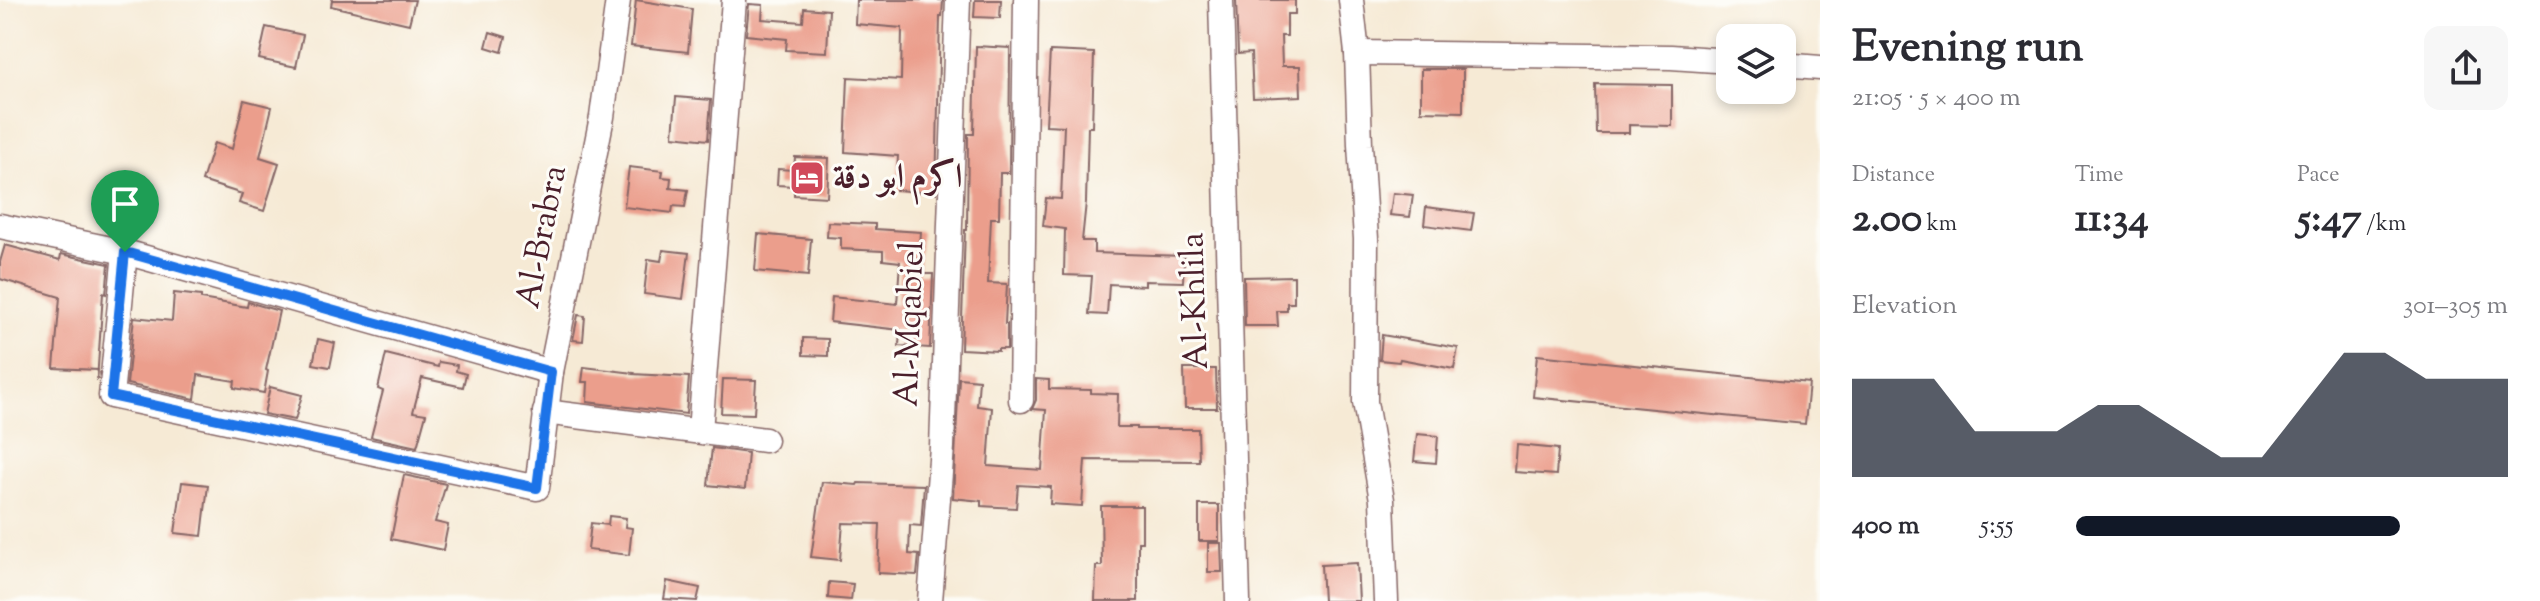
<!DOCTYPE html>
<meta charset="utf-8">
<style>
body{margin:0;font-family:"Sorts Mill Goudy",Amiri,serif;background:#f7f7f7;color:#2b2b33;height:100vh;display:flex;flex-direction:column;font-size:30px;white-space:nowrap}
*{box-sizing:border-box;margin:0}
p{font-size:26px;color:#7c7c81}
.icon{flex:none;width:44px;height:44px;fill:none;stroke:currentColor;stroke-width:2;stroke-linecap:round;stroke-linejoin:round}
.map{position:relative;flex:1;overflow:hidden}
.sheet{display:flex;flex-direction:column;background:#fff;width:720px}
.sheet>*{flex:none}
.fabs{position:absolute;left:1716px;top:24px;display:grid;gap:16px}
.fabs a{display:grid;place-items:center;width:80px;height:80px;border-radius:16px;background:#fff;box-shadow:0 4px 12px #0003;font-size:40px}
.pin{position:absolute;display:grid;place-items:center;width:68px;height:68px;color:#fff;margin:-82px -34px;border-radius:50% 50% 50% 0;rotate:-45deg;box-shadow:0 0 8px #0007}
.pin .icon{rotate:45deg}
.round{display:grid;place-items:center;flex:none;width:84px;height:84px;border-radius:16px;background:#f7f7f7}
.overview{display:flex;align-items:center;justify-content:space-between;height:136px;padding:0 32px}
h1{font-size:44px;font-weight:700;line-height:60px}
.metrics{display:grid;grid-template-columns:repeat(3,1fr);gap:12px;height:136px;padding:8px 32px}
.metrics div{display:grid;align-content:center}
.metrics b{font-size:40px;font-weight:700}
.metrics small{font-size:22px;font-weight:400}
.metrics p{font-size:22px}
.chart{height:224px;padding:16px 32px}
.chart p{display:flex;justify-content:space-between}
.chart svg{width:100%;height:144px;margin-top:8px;fill:#111827;opacity:.7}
ul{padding:0 32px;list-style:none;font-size:26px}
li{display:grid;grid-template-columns:128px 96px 1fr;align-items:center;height:60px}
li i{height:20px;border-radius:10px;background:#111827}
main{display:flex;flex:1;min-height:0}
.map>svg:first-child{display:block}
.building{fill:#eb9e8c}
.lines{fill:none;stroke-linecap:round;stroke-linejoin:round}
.minor-casing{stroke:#866666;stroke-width:27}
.minor{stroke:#fff;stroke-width:24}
.route-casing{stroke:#fff;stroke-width:16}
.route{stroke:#1a73e8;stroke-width:10}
.labels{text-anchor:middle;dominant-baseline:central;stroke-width:6;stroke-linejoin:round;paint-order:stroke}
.poi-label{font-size:34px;font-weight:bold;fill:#4a1f2b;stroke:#fdfcf7;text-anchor:start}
.street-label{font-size:34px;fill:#4a1f2b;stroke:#fdfcf7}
</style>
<main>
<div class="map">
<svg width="1820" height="601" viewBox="0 0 1820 601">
<rect width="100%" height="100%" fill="#fdfcf7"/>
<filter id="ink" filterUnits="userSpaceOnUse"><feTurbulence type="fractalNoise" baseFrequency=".0125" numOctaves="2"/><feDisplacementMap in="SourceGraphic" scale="16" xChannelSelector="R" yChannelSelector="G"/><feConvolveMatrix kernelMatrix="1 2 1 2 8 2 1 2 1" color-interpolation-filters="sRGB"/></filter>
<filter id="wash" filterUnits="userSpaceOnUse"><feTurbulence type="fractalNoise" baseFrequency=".006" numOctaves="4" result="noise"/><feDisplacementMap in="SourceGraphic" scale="32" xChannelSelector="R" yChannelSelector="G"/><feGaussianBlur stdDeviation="1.8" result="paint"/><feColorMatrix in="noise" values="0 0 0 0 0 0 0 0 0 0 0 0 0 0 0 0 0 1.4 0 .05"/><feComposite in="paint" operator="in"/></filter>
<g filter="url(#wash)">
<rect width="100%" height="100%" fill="#f6ead5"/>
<g id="blocks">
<g class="building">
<path d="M 332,0 L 415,0 L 409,24 L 331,6 Z"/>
<path d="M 636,0 L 692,9 L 688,52 L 631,46 Z"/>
<path d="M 856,0 L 943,0 L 942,16 L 940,16 L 936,193 L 896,190 L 898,156 L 845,152 L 848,77 L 901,80 L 902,28 L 855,24 Z"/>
<path d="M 975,0 L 1001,0 L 1000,18 L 974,17 Z"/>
<path d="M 1236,0 L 1295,0 L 1295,14 L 1287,14 L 1287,36 L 1281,36 L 1282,66 L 1300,66 L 1301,96 L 1253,98 L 1251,53 L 1238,54 Z"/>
<path d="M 749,4 L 763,5 L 762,19 L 803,22 L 804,8 L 829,10 L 827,52 L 786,50 L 787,39 L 746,35 Z"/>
<path d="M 266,27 L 303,35 L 296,67 L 259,59 Z"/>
<path d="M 490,32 L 506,37 L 502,52 L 486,47 Z"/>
<path d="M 976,46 L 1010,48 L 1009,173 L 1000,173 L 999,218 L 991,218 L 988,283 L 1007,284 L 1005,324 L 1007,324 L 1007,349 L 998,349 L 998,351 L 961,349 L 965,230 L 967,230 L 968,134 L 974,134 Z"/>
<path d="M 1050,51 L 1094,53 L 1092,127 L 1088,127 L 1086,202 L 1082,241 L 1094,241 L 1094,253 L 1184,256 L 1183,282 L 1145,281 L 1145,286 L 1109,284 L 1107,315 L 1089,314 L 1092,276 L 1064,275 L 1065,229 L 1043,226 L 1046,198 L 1061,199 L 1064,126 L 1046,125 Z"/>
<path d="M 1421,69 L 1463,69 L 1463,112 L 1421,111 Z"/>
<path d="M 1595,84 L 1672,85 L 1672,126 L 1629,125 L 1629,133 L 1596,133 Z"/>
<path d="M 676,97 L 711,100 L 708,140 L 673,136 Z"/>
<path d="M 244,100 L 272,107 L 260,157 L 279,163 L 264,211 L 239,203 L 242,194 L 202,181 L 214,143 L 232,149 Z"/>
<path d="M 795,157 L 829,158 L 827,197 L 794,195 L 794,186 L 777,185 L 778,169 L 794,170 Z"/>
<path d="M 629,167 L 663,171 L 662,177 L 671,178 L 670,188 L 688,190 L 685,207 L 673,206 L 672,213 L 624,207 Z"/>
<path d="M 1393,193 L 1413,195 L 1410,217 L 1390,215 Z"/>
<path d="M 1426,207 L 1474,213 L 1471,231 L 1424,225 Z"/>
<path d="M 828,222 L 875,224 L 875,229 L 921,232 L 918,274 L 933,274 L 930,348 L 899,346 L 900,330 L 830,322 L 832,297 L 897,304 L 900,262 L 883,260 L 883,251 L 841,249 L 841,238 L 827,237 Z"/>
<path d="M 758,234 L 811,239 L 808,276 L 755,271 Z"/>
<path d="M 5,245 L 60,260 L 61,254 L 109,264 L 106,294 L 103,293 L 97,381 L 98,370 L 54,368 L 60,297 L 0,279 L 0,262 Z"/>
<path d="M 663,250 L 689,253 L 683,299 L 644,294 L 648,259 L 661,261 Z"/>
<path d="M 1294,276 L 1294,303 L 1287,303 L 1287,311 L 1277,311 L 1278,326 L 1245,326 L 1244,277 Z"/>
<path d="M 174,293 L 201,296 L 201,299 L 247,307 L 248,302 L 279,311 L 266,370 L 268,371 L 264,393 L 234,388 L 235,381 L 198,375 L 195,399 L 127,384 L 134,317 L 172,321 Z"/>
<path d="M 578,315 L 585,316 L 583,341 L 573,340 Z"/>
<path d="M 1382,335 L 1458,348 L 1454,369 L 1400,359 L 1399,362 L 1380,360 Z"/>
<path d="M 803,338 L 828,339 L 828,356 L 803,355 Z"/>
<path d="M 318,339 L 335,343 L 330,367 L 313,364 Z"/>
<path d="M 386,354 L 438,367 L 439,362 L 457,365 L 456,371 L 466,374 L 463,387 L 422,378 L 413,412 L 426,414 L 417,447 L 371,437 L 383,391 L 378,389 Z"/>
<path d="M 1537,355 L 1809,383 L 1805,424 L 1533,397 Z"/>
<path d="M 584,367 L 634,373 L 633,374 L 689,377 L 686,414 L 587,402 L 588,382 L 582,382 Z"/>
<path d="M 1184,369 L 1216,369 L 1217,408 L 1185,408 Z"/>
<path d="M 959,378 L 979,380 L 977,406 L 992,408 L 988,466 L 1042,470 L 1046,410 L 1032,409 L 1036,400 L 1036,379 L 1049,380 L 1049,389 L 1091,390 L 1091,393 L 1118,394 L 1117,427 L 1137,427 L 1137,429 L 1198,429 L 1199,461 L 1085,460 L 1082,506 L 1050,504 L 1051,487 L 1018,485 L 1016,508 L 981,506 L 981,501 L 953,498 Z"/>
<path d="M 723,379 L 756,380 L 754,414 L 721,413 Z"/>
<path d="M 270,387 L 302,395 L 295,420 L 264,414 Z"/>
<path d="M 1417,434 L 1438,436 L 1436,463 L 1414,461 Z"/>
<path d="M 1517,445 L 1558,449 L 1556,475 L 1515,472 Z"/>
<path d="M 712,448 L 748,453 L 745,489 L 708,485 Z"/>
<path d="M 404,475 L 446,484 L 435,522 L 448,525 L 443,550 L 391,539 Z"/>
<path d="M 182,482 L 208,485 L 202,536 L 175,533 Z"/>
<path d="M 822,482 L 857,485 L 858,483 L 924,485 L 921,526 L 910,525 L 909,554 L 919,555 L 917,575 L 878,573 L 880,524 L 843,523 L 840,560 L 811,557 Z"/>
<rect x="1199" y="505" width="20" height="36"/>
<path d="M 1101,506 L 1142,506 L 1142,542 L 1138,542 L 1138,601 L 1095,601 L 1096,566 L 1102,566 Z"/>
<path d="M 609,516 L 626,518 L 625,527 L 632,528 L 629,555 L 588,550 L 591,523 L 608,525 Z"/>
<path d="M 1208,543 L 1221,543 L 1222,572 L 1208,572 Z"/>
<path d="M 1357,563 L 1359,601 L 1323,601 L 1321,565 Z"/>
<path d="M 667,581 L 700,588 L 697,601 L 664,599 Z"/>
<path d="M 829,582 L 853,584 L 851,600 L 828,598 Z"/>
</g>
</g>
</g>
<g filter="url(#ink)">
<use href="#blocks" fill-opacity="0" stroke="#866666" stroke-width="2"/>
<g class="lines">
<defs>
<g id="minor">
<path d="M 1221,0 L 1238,601"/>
<path d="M 1351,0 L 1357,53 L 1360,145 L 1366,239 L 1365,402 L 1382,500 L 1386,601"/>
<path d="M 1357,53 L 1671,57 L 1730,61"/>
<path d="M 1782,65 L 1820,68"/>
<path d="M 0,226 L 125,252 L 551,372"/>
<path d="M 125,252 L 111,396 L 537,488 L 551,372 L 602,117 L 618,0"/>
<path d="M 1021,400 L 1026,0"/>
<path d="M 545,412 L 765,440"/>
<path d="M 700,431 L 734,0"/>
<path d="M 930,601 L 942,447 L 958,0"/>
</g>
</defs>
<use href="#minor" class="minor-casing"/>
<use href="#minor" class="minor"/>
</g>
</g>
<g class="lines" filter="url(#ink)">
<defs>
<path id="route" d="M 125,252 L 551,372 L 537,488 L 111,396 Z"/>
</defs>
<use href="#route" class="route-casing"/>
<use href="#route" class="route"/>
</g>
<defs>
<symbol id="hotel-square" viewBox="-11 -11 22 22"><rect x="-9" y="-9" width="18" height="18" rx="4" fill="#d1495b" stroke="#fdfcf7"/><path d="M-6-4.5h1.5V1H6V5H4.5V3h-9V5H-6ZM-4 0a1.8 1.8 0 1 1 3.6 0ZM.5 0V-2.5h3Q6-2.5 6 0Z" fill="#fff"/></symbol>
</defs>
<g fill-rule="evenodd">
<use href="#hotel-square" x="787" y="158" width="40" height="40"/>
</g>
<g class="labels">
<g class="poi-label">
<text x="833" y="178">اكرم ابو دقة</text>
</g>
<g class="street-label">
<text transform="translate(543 237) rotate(-79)">Al-Brabra</text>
<text transform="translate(1196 301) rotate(-92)">Al-Khlila</text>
<text transform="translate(911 324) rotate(-88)">Al-Mqabiel</text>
</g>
</g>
</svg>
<div class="fabs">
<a><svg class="icon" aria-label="layers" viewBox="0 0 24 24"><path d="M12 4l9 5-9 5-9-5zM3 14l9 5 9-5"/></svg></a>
</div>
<div class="pin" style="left:125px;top:252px;background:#1e9e55"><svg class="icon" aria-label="arrive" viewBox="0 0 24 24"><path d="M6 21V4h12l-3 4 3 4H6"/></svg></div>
</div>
<section class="sheet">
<div class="overview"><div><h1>Evening run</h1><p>21:05 · 5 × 400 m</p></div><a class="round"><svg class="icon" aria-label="share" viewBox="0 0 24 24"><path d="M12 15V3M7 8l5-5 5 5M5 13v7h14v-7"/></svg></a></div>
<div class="metrics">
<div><p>Distance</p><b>2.00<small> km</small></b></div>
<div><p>Time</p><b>11:34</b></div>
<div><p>Pace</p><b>5:47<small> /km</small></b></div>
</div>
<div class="chart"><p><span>Elevation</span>301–305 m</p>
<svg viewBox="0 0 160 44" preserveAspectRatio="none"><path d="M0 44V14L10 14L20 14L30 30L40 30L50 30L60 22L70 22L80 30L90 38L100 38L110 22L120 6L130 6L140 14L150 14L160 14V44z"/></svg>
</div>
<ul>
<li><b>400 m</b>5:55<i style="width:75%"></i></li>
</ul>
</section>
</main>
